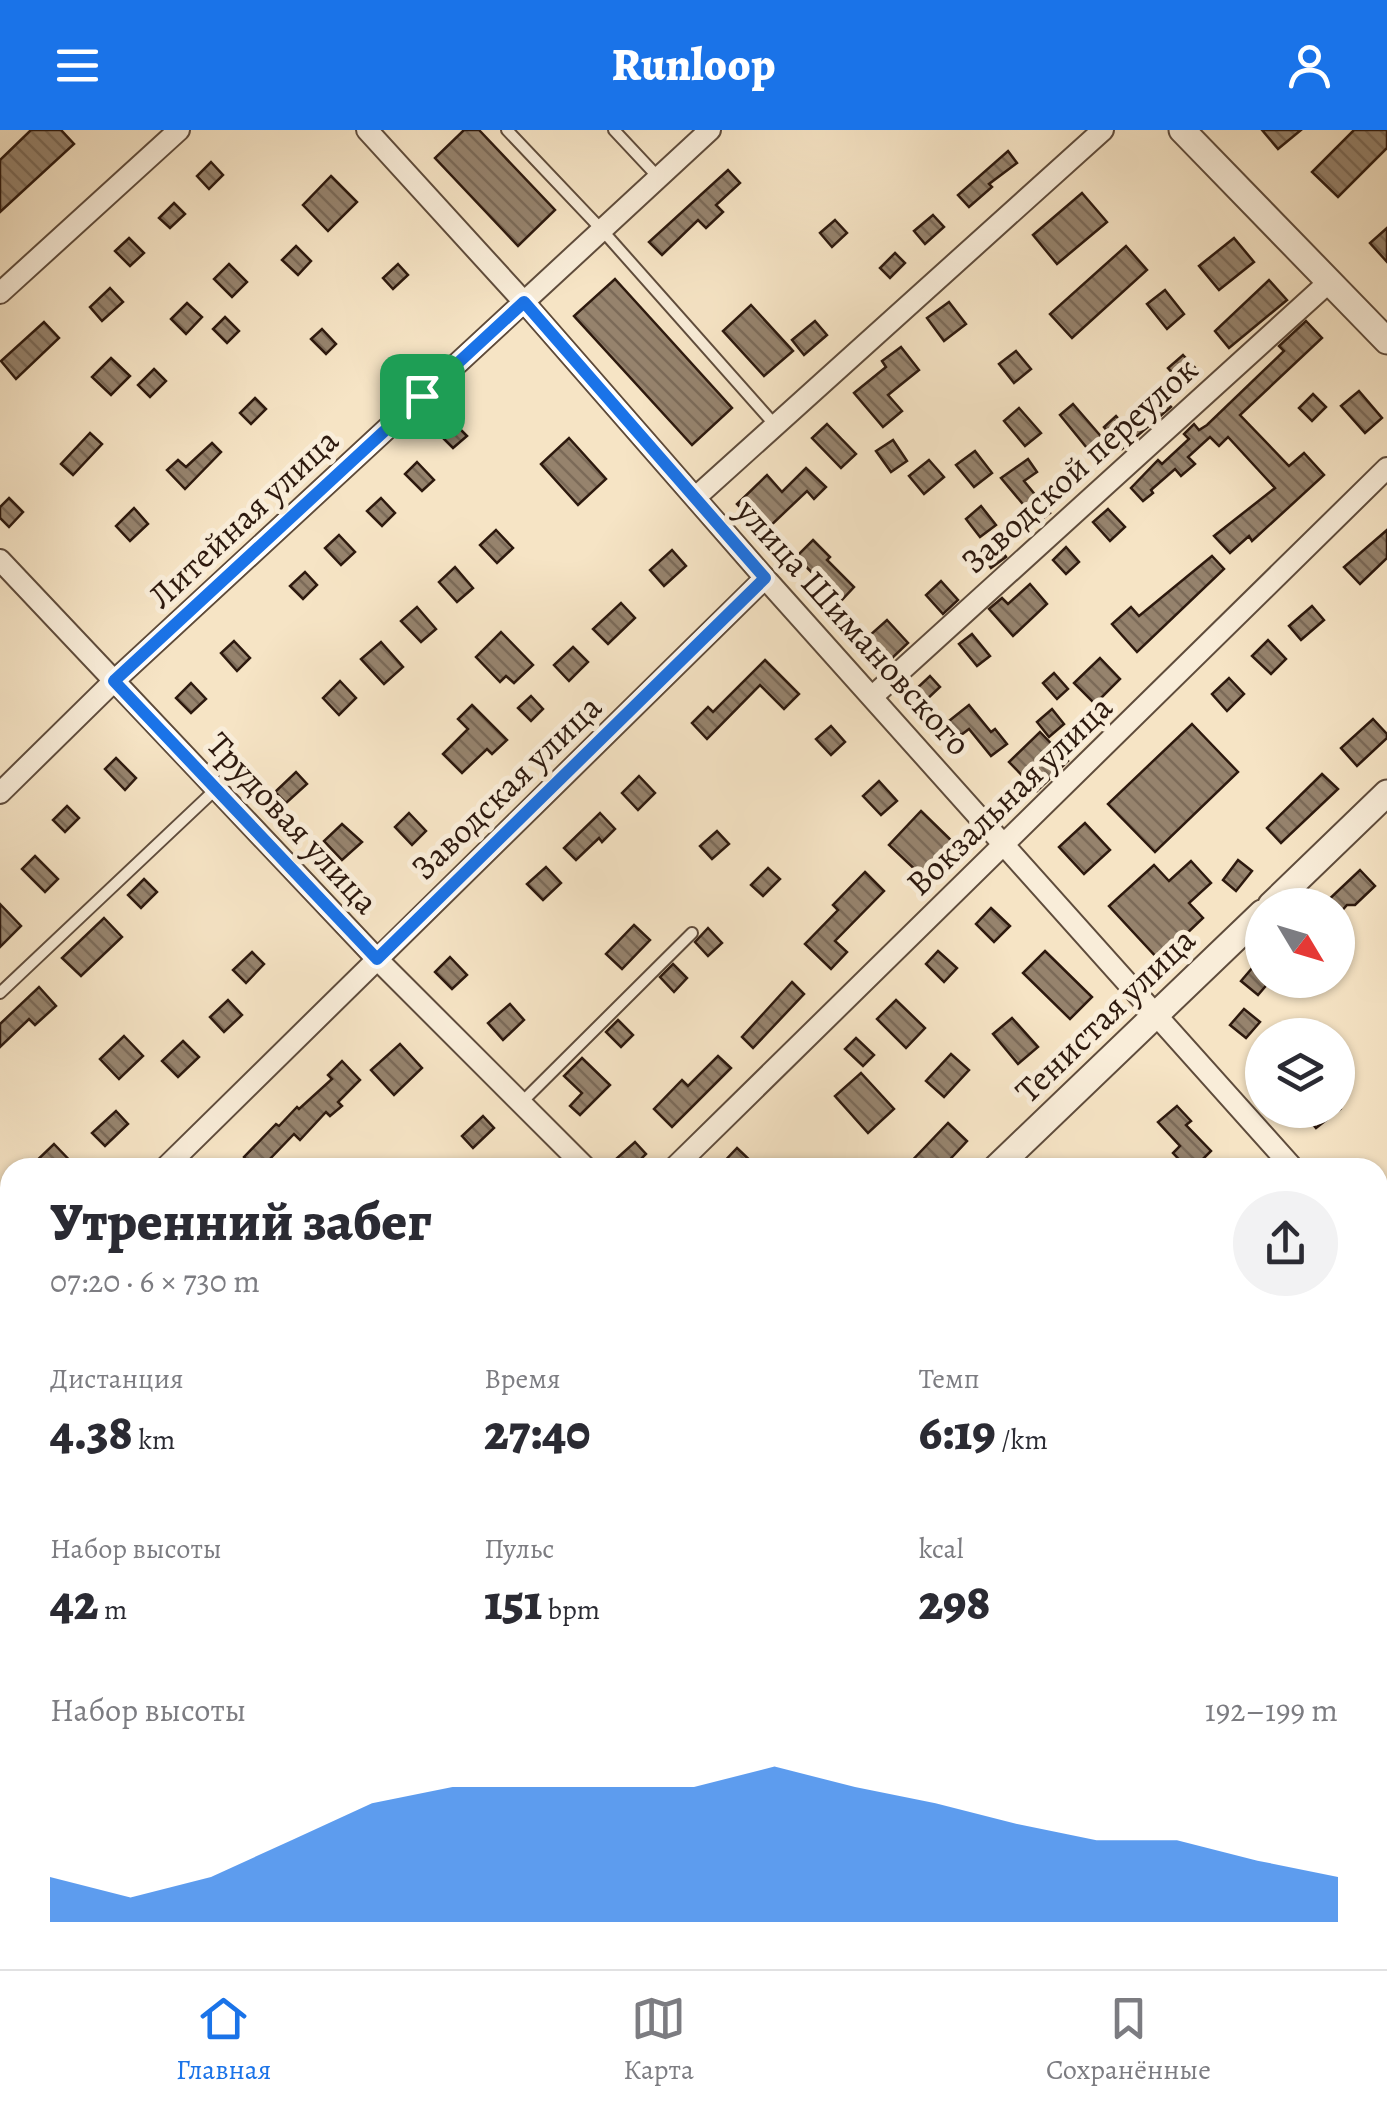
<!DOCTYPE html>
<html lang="ru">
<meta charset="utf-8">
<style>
body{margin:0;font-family:Alegreya,serif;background:#f2f2f3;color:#2b2b33;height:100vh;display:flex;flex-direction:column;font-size:38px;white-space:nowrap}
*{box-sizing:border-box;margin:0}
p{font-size:32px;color:#7c7c81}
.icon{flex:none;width:55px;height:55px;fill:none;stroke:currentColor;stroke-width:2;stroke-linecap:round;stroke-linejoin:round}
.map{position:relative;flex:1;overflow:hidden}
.side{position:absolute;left:0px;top:1028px;width:1388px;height:812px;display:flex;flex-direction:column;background:#fff;border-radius:30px 30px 0 0;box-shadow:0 2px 8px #0004}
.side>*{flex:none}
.needle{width:65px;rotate:128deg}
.controls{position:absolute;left:1245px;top:758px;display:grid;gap:20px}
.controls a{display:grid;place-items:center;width:110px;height:110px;border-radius:50%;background:#fff;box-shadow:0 2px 8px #0004;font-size:50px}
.pin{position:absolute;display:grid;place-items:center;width:85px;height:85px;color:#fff;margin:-42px;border-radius:20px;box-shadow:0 5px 15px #0006}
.round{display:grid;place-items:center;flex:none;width:105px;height:105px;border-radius:52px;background:#f2f2f3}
.summary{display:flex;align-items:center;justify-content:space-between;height:170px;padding:0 50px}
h1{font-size:55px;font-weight:800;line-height:75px}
.stats{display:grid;grid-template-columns:repeat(3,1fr);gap:15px;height:170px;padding:10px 50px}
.stats div{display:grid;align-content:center}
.stats b{font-size:50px;font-weight:800}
.stats small{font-size:28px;font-weight:400}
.stats p{font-size:28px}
.chart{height:280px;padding:20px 50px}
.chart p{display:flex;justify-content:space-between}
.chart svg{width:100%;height:180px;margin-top:10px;fill:#1a73e8;opacity:.7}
header{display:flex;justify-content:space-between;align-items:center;height:130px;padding:0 50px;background:#1a73e8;color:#fff;font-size:45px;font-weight:800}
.dock{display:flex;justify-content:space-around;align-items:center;height:140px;border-top:2px solid #e1e1e2;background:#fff;font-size:28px;color:#7c7c81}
.dock a{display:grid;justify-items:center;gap:5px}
.dock .current{color:#1a73e8}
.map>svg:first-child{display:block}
.building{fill:url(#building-back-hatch);stroke:#2d190e;stroke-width:2.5}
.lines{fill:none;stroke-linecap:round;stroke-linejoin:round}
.service-casing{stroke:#5f4c3c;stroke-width:14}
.minor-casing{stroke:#5f4c3c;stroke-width:24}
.tertiary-casing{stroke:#5f4c3c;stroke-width:29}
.service{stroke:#f9edd9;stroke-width:10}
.minor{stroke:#f9edd9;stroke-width:20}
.tertiary{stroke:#f9edd9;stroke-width:25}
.rail-casing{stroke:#2d190e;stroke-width:9}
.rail{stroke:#f9edd9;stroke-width:5;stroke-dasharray:15;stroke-linecap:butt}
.route-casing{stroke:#fff;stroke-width:20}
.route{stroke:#1a73e8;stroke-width:12}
.labels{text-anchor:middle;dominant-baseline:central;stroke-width:10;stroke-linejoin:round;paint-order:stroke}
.street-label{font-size:35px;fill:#2d190e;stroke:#f9edd9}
</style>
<header><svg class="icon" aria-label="menu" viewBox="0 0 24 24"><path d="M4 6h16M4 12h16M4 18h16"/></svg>Runloop<svg class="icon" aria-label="person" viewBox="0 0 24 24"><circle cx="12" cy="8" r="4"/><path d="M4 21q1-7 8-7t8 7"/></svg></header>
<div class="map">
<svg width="1387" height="1839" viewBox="0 0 1387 1839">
<defs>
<pattern id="building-back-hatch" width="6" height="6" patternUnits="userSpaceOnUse" patternTransform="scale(2.5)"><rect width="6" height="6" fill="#96836d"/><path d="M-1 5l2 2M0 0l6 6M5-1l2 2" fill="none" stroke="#7b6a58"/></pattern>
</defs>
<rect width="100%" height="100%" fill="#f6e4c5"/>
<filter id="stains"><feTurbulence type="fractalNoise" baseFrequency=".002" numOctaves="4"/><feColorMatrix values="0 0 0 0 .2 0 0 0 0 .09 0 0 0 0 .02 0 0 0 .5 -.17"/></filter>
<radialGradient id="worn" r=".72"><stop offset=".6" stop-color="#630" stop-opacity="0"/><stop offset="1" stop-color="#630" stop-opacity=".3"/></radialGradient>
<g class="building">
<path d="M 31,0 L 61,0 L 74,14 L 0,82 L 0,30 Z"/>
<path d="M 464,0 L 479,0 L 555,80 L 518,116 L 435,28 Z"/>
<path d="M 1262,0 L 1301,0 L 1278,19 Z"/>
<path d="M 1354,0 L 1387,0 L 1387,18 L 1338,67 L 1312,42 Z"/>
<path d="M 1008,21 L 1017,33 L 989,54 L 992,57 L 969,77 L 958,65 Z"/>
<path d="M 211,32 L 223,45 L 209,59 L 197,46 Z"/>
<path d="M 728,40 L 740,53 L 716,75 L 723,82 L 706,98 L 698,90 L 662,125 L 649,112 Z"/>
<path d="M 331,46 L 357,72 L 328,101 L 303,75 Z"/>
<path d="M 1082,63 L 1107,92 L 1057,134 L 1033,105 Z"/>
<path d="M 174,73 L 185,84 L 170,98 L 159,88 Z"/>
<path d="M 933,85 L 944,97 L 925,114 L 914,101 Z"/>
<path d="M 835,90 L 847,103 L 832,117 L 820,103 Z"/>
<path d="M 1387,98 L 1387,132 L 1370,113 Z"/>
<path d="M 129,108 L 144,123 L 130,136 L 115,121 Z"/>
<path d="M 1234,108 L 1254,132 L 1219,160 L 1199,136 Z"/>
<path d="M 296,116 L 311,131 L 298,145 L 282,130 Z"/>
<path d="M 1126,116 L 1147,140 L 1072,208 L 1050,184 Z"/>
<path d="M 895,123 L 905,133 L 890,148 L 880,138 Z"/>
<path d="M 229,134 L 247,152 L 232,167 L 214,149 Z"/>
<path d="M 398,134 L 408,145 L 393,159 L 383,148 Z"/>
<path d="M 615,149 L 732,278 L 692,315 L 574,186 Z"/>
<path d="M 1269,150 L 1287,170 L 1229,218 L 1215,201 Z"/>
<path d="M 110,158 L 123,172 L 102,191 L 90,177 Z"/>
<path d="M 1165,160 L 1184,184 L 1167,199 L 1147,174 Z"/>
<path d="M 949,172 L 966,194 L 944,211 L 927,188 Z"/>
<path d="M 187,173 L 202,187 L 186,204 L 171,189 Z"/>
<path d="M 751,175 L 793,221 L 764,246 L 723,201 Z"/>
<path d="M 225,187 L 239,201 L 227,213 L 213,199 Z"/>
<path d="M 815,191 L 827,205 L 804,225 L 792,210 Z"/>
<path d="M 1306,191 L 1322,208 L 1240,285 L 1289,336 L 1304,323 L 1324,345 L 1252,411 L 1249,406 L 1230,423 L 1214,406 L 1275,358 L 1228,307 L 1219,316 L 1210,307 L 1188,327 L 1195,334 L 1181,346 L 1175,339 L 1151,360 L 1153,363 L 1143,371 L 1131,358 L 1158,330 L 1162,334 L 1189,309 L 1184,304 L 1194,294 L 1199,300 L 1207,295 L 1284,221 L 1279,216 Z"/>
<path d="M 44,192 L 59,208 L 16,249 L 1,231 Z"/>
<path d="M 322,199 L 336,214 L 326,224 L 311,209 Z"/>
<path d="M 901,217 L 919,240 L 888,265 L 902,281 L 883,297 L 854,263 L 886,237 L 882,231 Z"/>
<path d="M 1016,221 L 1031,239 L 1014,253 L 999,234 Z"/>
<path d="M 1183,225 L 1199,242 L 1184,256 L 1168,238 Z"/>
<path d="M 111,228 L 130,246 L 111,265 L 92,247 Z"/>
<path d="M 154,239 L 166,251 L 150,267 L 138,255 Z"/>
<path d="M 1359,261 L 1382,288 L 1365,303 L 1341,276 Z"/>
<path d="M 1313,264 L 1326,277 L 1312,291 L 1299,278 Z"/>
<path d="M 1160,265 L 1171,277 L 1122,319 L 1104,297 L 1116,286 L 1125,296 Z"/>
<path d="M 255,268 L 266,279 L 251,294 L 240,283 Z"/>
<path d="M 1073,274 L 1105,311 L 1091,323 L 1060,285 Z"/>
<path d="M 1019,278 L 1041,303 L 1025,316 L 1004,291 Z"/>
<path d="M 454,293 L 467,306 L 453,318 L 441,306 Z"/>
<path d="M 827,294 L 856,324 L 841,338 L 812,308 Z"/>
<path d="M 90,303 L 102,314 L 73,345 L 61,334 Z"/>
<path d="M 569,308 L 606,349 L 578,375 L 541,334 Z"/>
<path d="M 893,310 L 907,331 L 891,342 L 876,321 Z"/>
<path d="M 212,313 L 221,322 L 185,359 L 167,340 L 178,330 L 186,337 Z"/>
<path d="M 975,321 L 992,343 L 974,357 L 956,335 Z"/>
<path d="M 1028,329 L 1037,342 L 1024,351 L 1050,383 L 1038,392 L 1001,348 Z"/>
<path d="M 929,330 L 944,347 L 924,364 L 909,346 Z"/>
<path d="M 417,332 L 434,350 L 422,361 L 405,344 Z"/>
<path d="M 806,338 L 826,357 L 814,369 L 807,361 L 764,402 L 737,374 L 767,345 L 782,362 Z"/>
<path d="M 9,368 L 23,382 L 9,397 L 0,388 L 0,377 Z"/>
<path d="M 381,368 L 395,383 L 382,396 L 367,381 Z"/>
<path d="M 981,376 L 996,395 L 980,407 L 966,389 Z"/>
<path d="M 134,378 L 148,394 L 130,411 L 116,396 Z"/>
<path d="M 1108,379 L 1125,397 L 1110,411 L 1093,392 Z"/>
<path d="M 496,400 L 513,418 L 497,433 L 480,415 Z"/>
<path d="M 1387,400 L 1387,428 L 1360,454 L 1344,437 Z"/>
<path d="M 339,405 L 355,422 L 341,435 L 325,418 Z"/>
<path d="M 994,409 L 1006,427 L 991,438 L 979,419 Z"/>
<path d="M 813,410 L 830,427 L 827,430 L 854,457 L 841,471 L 796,427 Z"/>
<path d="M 1066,417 L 1079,432 L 1066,444 L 1053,430 Z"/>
<path d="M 672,420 L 686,436 L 664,456 L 650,440 Z"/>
<path d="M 1212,426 L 1224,439 L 1137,522 L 1112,494 L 1131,477 L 1139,486 Z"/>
<path d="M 455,437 L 473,458 L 457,472 L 439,452 Z"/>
<path d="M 305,442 L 317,455 L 303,469 L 290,456 Z"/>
<path d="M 941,451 L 958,470 L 943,484 L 926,465 Z"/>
<path d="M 1030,454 L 1047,474 L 1013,506 L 989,479 L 1002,468 L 1008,474 Z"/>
<path d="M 621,473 L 635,488 L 608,514 L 593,499 Z"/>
<path d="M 1312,476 L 1324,490 L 1301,510 L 1289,496 Z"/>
<path d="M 417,477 L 436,499 L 421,512 L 401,491 Z"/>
<path d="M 887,490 L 908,513 L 890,530 L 869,506 Z"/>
<path d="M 501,502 L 533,535 L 514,553 L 506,546 L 500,552 L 476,527 Z"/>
<path d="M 972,504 L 990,526 L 977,536 L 959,514 Z"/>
<path d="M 1268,510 L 1286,529 L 1271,544 L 1252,526 Z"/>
<path d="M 234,511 L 250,528 L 237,541 L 221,523 Z"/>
<path d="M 381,512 L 403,537 L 384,554 L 361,529 Z"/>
<path d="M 573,517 L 588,532 L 569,551 L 554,535 Z"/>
<path d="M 1100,528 L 1120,549 L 1095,574 L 1074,553 Z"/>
<path d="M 765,530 L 799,564 L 784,579 L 760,555 L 707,609 L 692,593 L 708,577 L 713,582 Z"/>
<path d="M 1054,543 L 1068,559 L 1057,569 L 1043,553 Z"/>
<path d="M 930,546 L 940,557 L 925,571 L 915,560 Z"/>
<path d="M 1229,548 L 1244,564 L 1227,581 L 1212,564 Z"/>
<path d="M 340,551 L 356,568 L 339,585 L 323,568 Z"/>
<path d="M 191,553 L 206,569 L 191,583 L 176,568 Z"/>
<path d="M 531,566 L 543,579 L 531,591 L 518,578 Z"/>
<path d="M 472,575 L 507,610 L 492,624 L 487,619 L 462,643 L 443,624 L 468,599 L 458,589 Z"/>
<path d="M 969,575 L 991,602 L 995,599 L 1007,614 L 991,626 L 969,599 L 961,605 L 949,591 Z"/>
<path d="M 1052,579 L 1064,594 L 1049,607 L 1037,592 Z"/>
<path d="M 1373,589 L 1387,604 L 1387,608 L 1357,636 L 1341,618 Z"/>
<path d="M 1192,594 L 1238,642 L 1155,722 L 1108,674 Z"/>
<path d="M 831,596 L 845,612 L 831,625 L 816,609 Z"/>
<path d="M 1040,602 L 1068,631 L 1037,661 L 1009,632 Z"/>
<path d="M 116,628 L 136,648 L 125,660 L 105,639 Z"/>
<path d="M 296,642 L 307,654 L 286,673 L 275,662 Z"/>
<path d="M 1322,644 L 1338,659 L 1281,713 L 1267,698 Z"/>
<path d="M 639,646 L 655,663 L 638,680 L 622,663 Z"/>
<path d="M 879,651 L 897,671 L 881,685 L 863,666 Z"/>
<path d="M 67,676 L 79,688 L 65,702 L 53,690 Z"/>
<path d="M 921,681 L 955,714 L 923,747 L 889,715 Z"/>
<path d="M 409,683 L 426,701 L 412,715 L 395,697 Z"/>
<path d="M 600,683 L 615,699 L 602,712 L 599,708 L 576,730 L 564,718 Z"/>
<path d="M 1085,693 L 1110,720 L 1084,744 L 1059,717 Z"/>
<path d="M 342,694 L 362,712 L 342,730 L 324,711 Z"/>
<path d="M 717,701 L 729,714 L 712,729 L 700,716 Z"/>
<path d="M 35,726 L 58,749 L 45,762 L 22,739 Z"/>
<path d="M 1238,730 L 1252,741 L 1236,761 L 1223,750 Z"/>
<path d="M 1191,731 L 1211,753 L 1189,773 L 1203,788 L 1159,830 L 1109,776 L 1154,735 L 1169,751 Z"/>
<path d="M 546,737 L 561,753 L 543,770 L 527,754 Z"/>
<path d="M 768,738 L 780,749 L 763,766 L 751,755 Z"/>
<path d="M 1360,740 L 1375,756 L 1355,775 L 1347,775 L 1338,785 L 1338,775 L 1323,775 Z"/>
<path d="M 865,742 L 884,761 L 835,811 L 847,822 L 831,839 L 805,814 L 838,780 L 833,775 Z"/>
<path d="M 144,749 L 157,762 L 141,778 L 128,765 Z"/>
<path d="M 0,774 L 21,796 L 0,817 Z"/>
<path d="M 991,778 L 1010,796 L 994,812 L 976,794 Z"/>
<path d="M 104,788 L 122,807 L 81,846 L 62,828 Z"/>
<path d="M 634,795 L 650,810 L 622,839 L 606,824 Z"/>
<path d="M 708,798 L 722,813 L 708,826 L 695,812 Z"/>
<path d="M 938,821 L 957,838 L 944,852 L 926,834 Z"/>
<path d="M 1045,821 L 1092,867 L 1070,889 L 1023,843 Z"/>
<path d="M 252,822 L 264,834 L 246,853 L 233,840 Z"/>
<path d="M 450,827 L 467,845 L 452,859 L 435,842 Z"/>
<path d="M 673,834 L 687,848 L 674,862 L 660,847 Z"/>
<path d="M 1253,837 L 1262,845 L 1262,850 L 1270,851 L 1258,865 L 1241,851 Z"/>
<path d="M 792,852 L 804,864 L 753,918 L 742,907 Z"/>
<path d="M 39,857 L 56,876 L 35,895 L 29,889 L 0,917 L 0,894 Z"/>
<path d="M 228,870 L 242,885 L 224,902 L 210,887 Z"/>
<path d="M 896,870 L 925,898 L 906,918 L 877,889 Z"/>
<path d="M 510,874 L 524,890 L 503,910 L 488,893 Z"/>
<path d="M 1244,879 L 1260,892 L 1246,908 L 1230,895 Z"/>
<path d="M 1012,888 L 1038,917 L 1018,934 L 993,904 Z"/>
<path d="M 618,890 L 633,905 L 621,917 L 606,902 Z"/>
<path d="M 124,906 L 143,926 L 119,949 L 100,929 Z"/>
<path d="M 856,908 L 874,925 L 863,936 L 845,919 Z"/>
<path d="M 183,911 L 199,927 L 178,947 L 162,931 Z"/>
<path d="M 400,914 L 422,938 L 394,965 L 371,940 Z"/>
<path d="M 951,924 L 969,940 L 944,967 L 926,951 Z"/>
<path d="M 718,926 L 731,938 L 672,997 L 654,979 L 682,950 L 688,956 Z"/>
<path d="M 582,928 L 610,955 L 580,985 L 570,976 L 582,963 L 564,946 Z"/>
<path d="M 342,931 L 360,950 L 338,972 L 342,976 L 330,986 L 326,982 L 300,1010 L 294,1004 L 269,1030 L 276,1038 L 254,1038 L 244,1027 L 276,994 L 279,996 L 297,977 L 299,979 L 332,949 L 328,945 Z"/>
<path d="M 861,943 L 894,979 L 868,1003 L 835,966 Z"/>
<path d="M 1177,976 L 1191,991 L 1186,995 L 1211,1021 L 1194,1038 L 1187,1038 L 1173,1023 L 1180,1016 L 1158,992 Z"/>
<path d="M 1301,980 L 1339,980 L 1316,998 Z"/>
<path d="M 116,981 L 128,994 L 105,1016 L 92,1003 Z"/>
<path d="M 483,986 L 494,998 L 473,1018 L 462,1006 Z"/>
<path d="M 948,993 L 967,1011 L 942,1038 L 905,1038 Z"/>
<path d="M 635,1012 L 646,1024 L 632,1038 L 606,1038 Z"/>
<path d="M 54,1014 L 77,1038 L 29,1038 Z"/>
<path d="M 737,1018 L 758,1038 L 718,1038 Z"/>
</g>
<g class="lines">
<defs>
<g id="service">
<path d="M 507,0 L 602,100 L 775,295"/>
<path d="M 614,0 L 658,47"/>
<path d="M 0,863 L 216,659"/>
<path d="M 521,973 L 692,803"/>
<path d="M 1378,1286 L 1387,1296"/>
<path d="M 1378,1425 L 1387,1416"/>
</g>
<g id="minor">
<path d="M 367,0 L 524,172 L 765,448 L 1293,1038"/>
<path d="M 0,163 L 179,0"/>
<path d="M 696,367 L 1103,0"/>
<path d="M 0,430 L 377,829 L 586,1038"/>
<path d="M 873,566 L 1329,152"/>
<path d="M 0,663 L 114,551 L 710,0"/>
<path d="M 165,1038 L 765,448"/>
<path d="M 674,1038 L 1387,338"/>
<path d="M 1378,1077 L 1387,1068"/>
<path d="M 1378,1133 L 1387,1143"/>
<path d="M 0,1199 L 10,1189"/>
<path d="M 1378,1274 L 1387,1265"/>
<path d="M 0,1678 L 10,1669"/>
<path d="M 657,1830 L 666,1839"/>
<path d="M 148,1839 L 157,1830"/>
<path d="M 476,1839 L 485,1830"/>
<path d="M 770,1839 L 779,1830"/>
</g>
<g id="tertiary">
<path d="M 1182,0 L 1387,211"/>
<path d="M 1271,775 L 1387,663"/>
<path d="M 996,1038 L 1262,783"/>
<path d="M 0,1162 L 10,1172"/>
</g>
</defs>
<use href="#service" class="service-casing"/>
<use href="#minor" class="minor-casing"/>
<use href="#tertiary" class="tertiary-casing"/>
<use href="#service" class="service"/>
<use href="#minor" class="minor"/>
<use href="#tertiary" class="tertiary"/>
<defs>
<g id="rail">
<path d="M 1378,1815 L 1387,1807"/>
<path d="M 1352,1839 L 1362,1830"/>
</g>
</defs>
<use href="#rail" class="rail-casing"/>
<use href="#rail" class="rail"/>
</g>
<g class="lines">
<defs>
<path id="route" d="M 524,172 L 765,448 L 377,829 L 114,551 Z"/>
</defs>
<use href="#route" class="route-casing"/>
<use href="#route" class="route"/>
</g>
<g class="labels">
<g class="street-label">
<text transform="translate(1079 335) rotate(-42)">Заводской переулок</text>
<text transform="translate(243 388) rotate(-43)">Литейная улица</text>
<text transform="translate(854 497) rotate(48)">улица Шимановского</text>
<text transform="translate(506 657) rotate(-44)">Заводская улица</text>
<text transform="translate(1009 665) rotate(-44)">Вокзальная улица</text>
<text transform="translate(293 693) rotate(47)">Трудовая улица</text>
<text transform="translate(1105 885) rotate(-44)">Тенистая улица</text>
</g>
</g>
<rect width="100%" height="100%" filter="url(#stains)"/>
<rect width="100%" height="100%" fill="url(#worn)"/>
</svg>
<div class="controls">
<a><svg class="needle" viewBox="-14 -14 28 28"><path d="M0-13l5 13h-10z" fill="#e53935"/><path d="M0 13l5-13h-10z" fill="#7c7c81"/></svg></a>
<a><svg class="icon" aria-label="layers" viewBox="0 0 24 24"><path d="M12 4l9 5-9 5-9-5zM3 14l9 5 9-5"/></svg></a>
</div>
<div class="pin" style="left:422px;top:266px;background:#1e9e55"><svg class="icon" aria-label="arrive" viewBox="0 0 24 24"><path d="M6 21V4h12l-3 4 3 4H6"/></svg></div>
<section class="side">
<div class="summary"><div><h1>Утренний забег</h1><p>07:20 · 6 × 730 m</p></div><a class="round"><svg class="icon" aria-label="share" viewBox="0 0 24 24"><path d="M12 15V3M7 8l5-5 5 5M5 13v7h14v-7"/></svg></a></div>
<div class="stats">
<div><p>Дистанция</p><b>4.38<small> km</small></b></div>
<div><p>Время</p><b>27:40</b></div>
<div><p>Темп</p><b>6:19<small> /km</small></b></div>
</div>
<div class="stats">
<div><p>Набор высоты</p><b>42<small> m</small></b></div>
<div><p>Пульс</p><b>151<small> bpm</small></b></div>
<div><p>kcal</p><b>298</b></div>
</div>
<div class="chart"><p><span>Набор высоты</span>192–199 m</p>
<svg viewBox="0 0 160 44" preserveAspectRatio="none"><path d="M0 44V33L10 38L20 33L30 24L40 15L50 11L60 11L70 11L80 11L90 6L100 11L110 15L120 20L130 24L140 24L150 29L160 33V44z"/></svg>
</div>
</section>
</div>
<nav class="dock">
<a class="current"><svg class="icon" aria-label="home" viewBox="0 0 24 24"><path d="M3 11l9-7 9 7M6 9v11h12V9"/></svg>Главная</a>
<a><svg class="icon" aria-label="map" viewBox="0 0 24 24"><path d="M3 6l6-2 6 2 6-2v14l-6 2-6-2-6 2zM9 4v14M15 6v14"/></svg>Карта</a>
<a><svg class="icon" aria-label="saved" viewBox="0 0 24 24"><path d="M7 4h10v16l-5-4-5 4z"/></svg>Сохранённые</a>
</nav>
